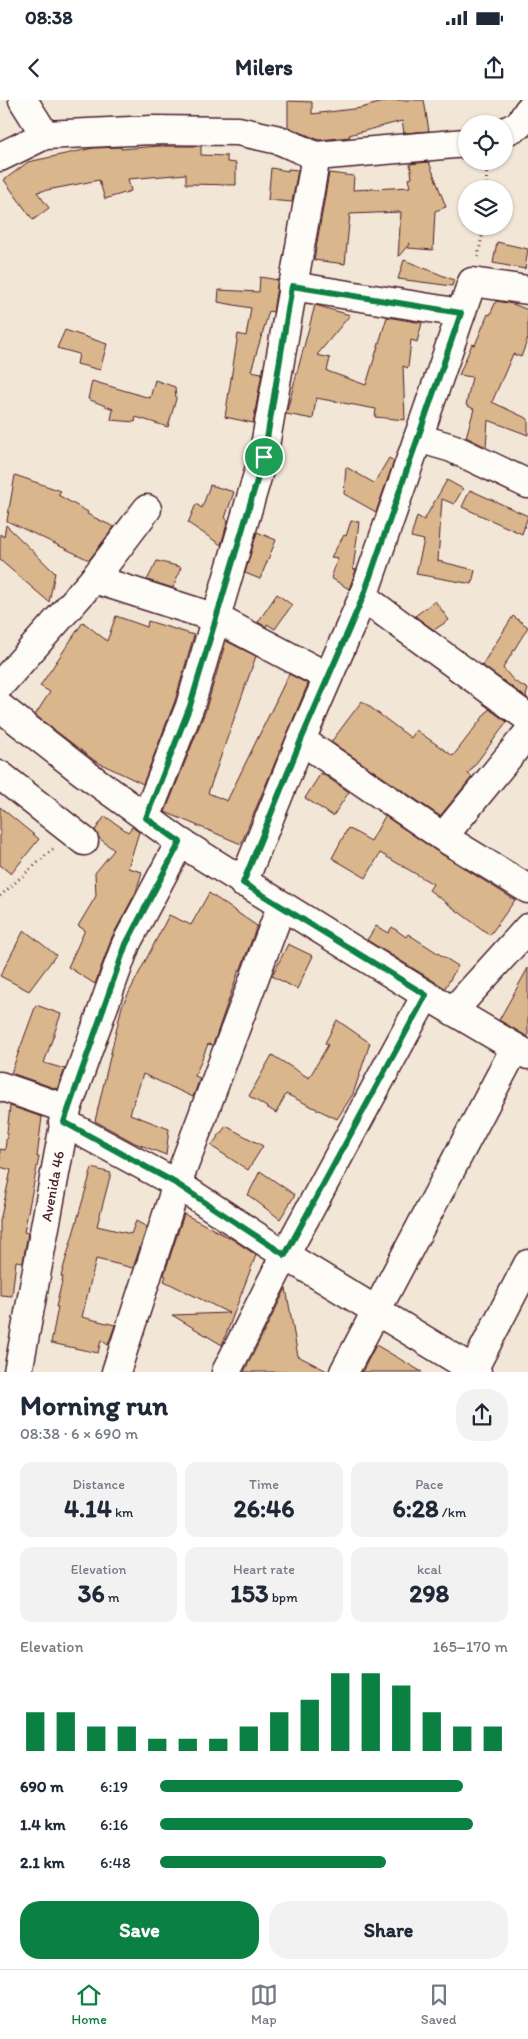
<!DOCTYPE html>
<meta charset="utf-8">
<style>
body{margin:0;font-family:Itim,sans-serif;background:#f2f2f3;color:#1f2937;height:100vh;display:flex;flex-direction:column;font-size:19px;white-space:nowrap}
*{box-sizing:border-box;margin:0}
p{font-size:16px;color:#747a83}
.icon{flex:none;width:28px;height:28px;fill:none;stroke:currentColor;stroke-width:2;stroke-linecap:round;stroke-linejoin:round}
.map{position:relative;height:1272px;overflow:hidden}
.drawer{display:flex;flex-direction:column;background:#fff;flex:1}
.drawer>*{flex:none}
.buttons{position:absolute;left:458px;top:15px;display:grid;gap:10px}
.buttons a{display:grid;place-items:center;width:55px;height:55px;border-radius:50%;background:#fff;box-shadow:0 1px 4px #0004;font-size:25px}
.pin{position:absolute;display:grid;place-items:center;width:42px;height:42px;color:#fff;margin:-21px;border:2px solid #fff;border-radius:50%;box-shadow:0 1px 5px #0007}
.round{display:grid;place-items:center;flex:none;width:52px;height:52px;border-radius:20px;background:#f2f2f3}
.summary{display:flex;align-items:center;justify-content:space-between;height:85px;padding:0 20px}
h1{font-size:28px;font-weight:700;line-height:38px}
.figures{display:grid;grid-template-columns:repeat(3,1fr);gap:8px;height:85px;padding:5px 20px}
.figures div{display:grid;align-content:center;border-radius:12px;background:#f2f2f3;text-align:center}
.figures b{font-size:25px;font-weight:700}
.figures small{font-size:14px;font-weight:400}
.figures p{font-size:14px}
.chart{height:140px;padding:10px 20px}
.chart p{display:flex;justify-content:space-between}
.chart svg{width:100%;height:90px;margin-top:5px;stroke:#0b8043;stroke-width:6}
.button{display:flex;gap:10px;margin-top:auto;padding:10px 20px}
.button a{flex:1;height:58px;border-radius:20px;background:#0b8043;color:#fff;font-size:20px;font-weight:700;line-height:58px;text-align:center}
.button a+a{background:#f2f2f3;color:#1f2937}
ul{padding:0 20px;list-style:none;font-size:16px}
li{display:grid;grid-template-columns:80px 60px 1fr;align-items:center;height:38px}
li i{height:12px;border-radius:6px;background:#0b8043}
.status{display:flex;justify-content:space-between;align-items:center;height:35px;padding:0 25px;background:#fff;direction:ltr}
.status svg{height:14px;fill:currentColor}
header{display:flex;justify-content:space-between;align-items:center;height:65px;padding:0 20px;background:#fff;font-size:22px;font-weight:700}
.tabs{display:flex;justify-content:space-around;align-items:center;height:70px;border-top:1px solid #e0e1e3;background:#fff;font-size:14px;color:#747a83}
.tabs a{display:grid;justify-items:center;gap:2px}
.tabs .selected{color:#0b8043}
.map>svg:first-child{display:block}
.building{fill:#dab68c;stroke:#4a1f2b}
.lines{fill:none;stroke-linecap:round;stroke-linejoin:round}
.minor-casing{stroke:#4a1f2b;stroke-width:31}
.path{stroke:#4a1f2b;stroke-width:3;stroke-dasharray:1 4;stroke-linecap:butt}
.minor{stroke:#fdfcf7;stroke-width:28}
.route-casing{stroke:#fff;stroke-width:10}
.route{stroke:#0b8043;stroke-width:6}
.labels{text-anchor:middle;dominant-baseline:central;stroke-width:4;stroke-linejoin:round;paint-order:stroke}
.street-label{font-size:15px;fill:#4a1f2b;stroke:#fdfcf7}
</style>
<div class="status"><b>08:38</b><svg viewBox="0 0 49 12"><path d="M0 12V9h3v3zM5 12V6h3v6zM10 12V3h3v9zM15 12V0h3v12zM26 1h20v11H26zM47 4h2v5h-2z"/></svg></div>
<header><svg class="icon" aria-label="back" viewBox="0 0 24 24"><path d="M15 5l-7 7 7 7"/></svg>Milers<svg class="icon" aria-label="share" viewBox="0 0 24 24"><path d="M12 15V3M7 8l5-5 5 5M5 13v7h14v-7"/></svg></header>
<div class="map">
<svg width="528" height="1272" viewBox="0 0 528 1272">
<rect width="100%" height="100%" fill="#f2e7d7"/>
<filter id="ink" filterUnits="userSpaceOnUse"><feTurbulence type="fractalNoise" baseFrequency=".02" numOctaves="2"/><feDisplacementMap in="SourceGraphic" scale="10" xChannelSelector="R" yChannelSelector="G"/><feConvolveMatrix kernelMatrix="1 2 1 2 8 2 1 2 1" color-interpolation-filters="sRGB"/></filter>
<g filter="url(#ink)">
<g class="building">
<path d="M 390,0 L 424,0 L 429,31 L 404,33 L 402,21 L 349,35 L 350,37 L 319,40 L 288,27 L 288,1 L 312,2 L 312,14 L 361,8 Z"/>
<path d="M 159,46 L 201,46 L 201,55 L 227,56 L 227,62 L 236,63 L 236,85 L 186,84 L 186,74 L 128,79 L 131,91 L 105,99 L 99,80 L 37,92 L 49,108 L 33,120 L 4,80 L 28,62 L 93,48 L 121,47 L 121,49 Z"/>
<path d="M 429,62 L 446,107 L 435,111 L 433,150 L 408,148 L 410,143 L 398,157 L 401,112 L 350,114 L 345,164 L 314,160 L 329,73 L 354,76 L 353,90 L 410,87 L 408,79 L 412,78 L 410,64 Z"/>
<path d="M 271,68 L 288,71 L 288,69 L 298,70 L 292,102 L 268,100 Z"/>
<path d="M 497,142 L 528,149 L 525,169 L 493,163 Z"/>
<path d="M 404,160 L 454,180 L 452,186 L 398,179 Z"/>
<path d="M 260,177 L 278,180 L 273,212 L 269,211 L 251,271 L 262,273 L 253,323 L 225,317 L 238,234 L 246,236 L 251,208 L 218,202 L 219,190 L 259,192 Z"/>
<path d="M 496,201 L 513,204 L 528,210 L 528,238 L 521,257 L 513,254 L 492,302 L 528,319 L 528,335 L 488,320 L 486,347 L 466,337 L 474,309 L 466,305 L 472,277 L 459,275 L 472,244 L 475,245 L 488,214 L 490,215 Z"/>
<path d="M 315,205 L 350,215 L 317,255 L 330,258 L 327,271 L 366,285 L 387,217 L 422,223 L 417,242 L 411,240 L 408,268 L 403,266 L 405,320 L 375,317 L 376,309 L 316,298 L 313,319 L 286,314 Z"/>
<path d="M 65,230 L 107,244 L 100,270 L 77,264 L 79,254 L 57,248 Z"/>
<path d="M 155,280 L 175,287 L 176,299 L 168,327 L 136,317 L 135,322 L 111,320 L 113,309 L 88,299 L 92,281 L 150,298 Z"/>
<path d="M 389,358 L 394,361 L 376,412 L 344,394 L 346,367 L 374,383 Z"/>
<path d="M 15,375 L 61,391 L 58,395 L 88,412 L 87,414 L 114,427 L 89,460 L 7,421 Z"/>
<path d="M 447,380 L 463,389 L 454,404 L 442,399 L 438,461 L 475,470 L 472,484 L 416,474 L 424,440 L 411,437 L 417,416 L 424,420 Z"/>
<path d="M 210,385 L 234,392 L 225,418 L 228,420 L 221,445 L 188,423 L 196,404 L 202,408 Z"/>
<path d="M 470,390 L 528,416 L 522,434 L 462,407 Z"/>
<path d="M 351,421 L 359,422 L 353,469 L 356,470 L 349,489 L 331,478 L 338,458 L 331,457 L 344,435 L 346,436 Z"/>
<path d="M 6,425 L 55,473 L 49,502 L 0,460 L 0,434 L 4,437 Z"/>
<path d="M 257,432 L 276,440 L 260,479 L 245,473 Z"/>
<path d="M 157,461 L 181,467 L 173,488 L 147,480 Z"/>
<path d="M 277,494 L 292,505 L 275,529 L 267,524 L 266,527 L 258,522 Z"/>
<path d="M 435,501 L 449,520 L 434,530 L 415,516 Z"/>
<path d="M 116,516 L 147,527 L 148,521 L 194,535 L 175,601 L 143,684 L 95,661 L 35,615 L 50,592 L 40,586 L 83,522 L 107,541 Z"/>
<path d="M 513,516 L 528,527 L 503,568 L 514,581 L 528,589 L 526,596 L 528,599 L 482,565 Z"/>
<path d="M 226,541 L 256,556 L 208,693 L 227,701 L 289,574 L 308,584 L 241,744 L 165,712 L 205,612 Z"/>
<path d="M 362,601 L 411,638 L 416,630 L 453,656 L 489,609 L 507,622 L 468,674 L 472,677 L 440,716 L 331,642 Z"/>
<path d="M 321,673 L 349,692 L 333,716 L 305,698 Z"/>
<path d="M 0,707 L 39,739 L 11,774 L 0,765 Z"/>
<path d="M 105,716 L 128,732 L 132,727 L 139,732 L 128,768 L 142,772 L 136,792 L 112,837 L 95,884 L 68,867 L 85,830 L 78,826 L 96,796 L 95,773 L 114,750 L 99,738 L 95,730 Z"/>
<path d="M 385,716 L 435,750 L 515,800 L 490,835 L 429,790 L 433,784 L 380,753 L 366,778 L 332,758 L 348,728 L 371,741 Z"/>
<path d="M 209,793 L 257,826 L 240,871 L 239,870 L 213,945 L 208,944 L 195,976 L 200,978 L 193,997 L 143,974 L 130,1014 L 169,1029 L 166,1055 L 135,1043 L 95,1021 L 122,906 L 169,815 L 191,825 Z"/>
<path d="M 376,826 L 388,833 L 392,827 L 406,837 L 408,834 L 458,866 L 445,888 L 367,840 Z"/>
<path d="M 24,830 L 56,855 L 29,891 L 0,876 Z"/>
<path d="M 288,844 L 313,856 L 297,889 L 272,876 Z"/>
<path d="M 528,868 L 528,937 L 499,920 Z"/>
<path d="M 36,905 L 61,914 L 44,963 L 65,969 L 57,989 L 11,973 Z"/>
<path d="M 337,920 L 370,943 L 353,994 L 337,1019 L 286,994 L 276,1013 L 249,996 L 272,955 L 309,978 L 328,945 L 325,943 Z"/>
<path d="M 10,1006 L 42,1017 L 37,1057 L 39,1057 L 24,1132 L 28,1133 L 23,1162 L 16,1161 L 12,1196 L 0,1195 L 0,1121 L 11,1070 L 0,1067 L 0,1049 L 5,1050 Z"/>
<path d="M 226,1026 L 263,1046 L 248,1070 L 211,1046 Z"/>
<path d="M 92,1068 L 111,1073 L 97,1126 L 131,1134 L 136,1121 L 147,1127 L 133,1168 L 96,1159 L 82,1217 L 115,1225 L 108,1245 L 101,1240 L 98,1253 L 51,1243 L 58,1207 L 56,1207 L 63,1177 L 61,1176 Z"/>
<path d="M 260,1071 L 295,1095 L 280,1119 L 248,1095 Z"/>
<path d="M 184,1114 L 232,1139 L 256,1155 L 222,1245 L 172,1215 L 229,1213 L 164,1181 L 166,1176 L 164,1175 Z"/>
<path d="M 286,1188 L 298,1256 L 329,1272 L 244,1272 Z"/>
<path d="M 376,1245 L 422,1272 L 362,1272 Z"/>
</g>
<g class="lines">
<defs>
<g id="minor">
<path d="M 23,0 L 45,35"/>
<path d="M 504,32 L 519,25 L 528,11"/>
<path d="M 0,57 L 45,35 L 152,30 L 238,31 L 279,40 L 316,56 L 466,43"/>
<path d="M 292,186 L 461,213"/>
<path d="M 418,338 L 452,348 L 528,384"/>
<path d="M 94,479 L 216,518 L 328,577"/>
<path d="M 363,497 L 528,618"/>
<path d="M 0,585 L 94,479 L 147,409"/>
<path d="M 0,607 L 83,672 L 180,742 L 426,895 L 528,955"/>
<path d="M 301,640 L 443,737 L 528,789"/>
<path d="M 0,675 L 84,741"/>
<path d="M 146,718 L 190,606 L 263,357 L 316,56"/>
<path d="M 443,737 L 528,633"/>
<path d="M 243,783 L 301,640 L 363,497 L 472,182 L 528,190"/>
<path d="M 453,911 L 528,828"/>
<path d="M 0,986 L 67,1009"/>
<path d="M 63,1022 L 177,1084 L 285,1155 L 477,1272"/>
<path id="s1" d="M 18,1272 L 67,1009 L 126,844 L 180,742"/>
<path d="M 116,1272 L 177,1084 L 281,807"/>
<path d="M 226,1272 L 285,1155 L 426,895"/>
<path d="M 344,1272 L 515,948"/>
<path d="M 472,1272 L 528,1164"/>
</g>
</defs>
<use href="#minor" class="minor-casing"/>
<g class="path">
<path d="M 486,89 L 487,61"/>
<path d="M 478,157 L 484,126"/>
<path d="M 0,796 L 54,748"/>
</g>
<use href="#minor" class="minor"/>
</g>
</g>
<g class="lines" filter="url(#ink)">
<defs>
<path id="route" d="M 292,186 L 461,213 L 363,497 L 301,640 L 243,783 L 426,895 L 285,1155 L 177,1084 L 64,1022 L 126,844 L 180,742 L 146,718 L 190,606 L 264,357 Z"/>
</defs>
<use href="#route" class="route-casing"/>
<use href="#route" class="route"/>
</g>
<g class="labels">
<g class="street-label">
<text stroke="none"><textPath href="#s1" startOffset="189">Avenida 46</textPath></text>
</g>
</g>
</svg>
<div class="buttons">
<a><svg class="icon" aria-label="locate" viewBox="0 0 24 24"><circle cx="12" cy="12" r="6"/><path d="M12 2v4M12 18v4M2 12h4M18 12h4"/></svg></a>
<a><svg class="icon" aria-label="layers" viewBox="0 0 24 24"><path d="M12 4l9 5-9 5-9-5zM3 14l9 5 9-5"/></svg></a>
</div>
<div class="pin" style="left:264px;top:357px;background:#1e9e55"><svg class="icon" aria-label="arrive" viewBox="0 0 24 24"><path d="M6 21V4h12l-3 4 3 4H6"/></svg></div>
</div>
<section class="drawer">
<div class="summary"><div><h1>Morning run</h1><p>08:38 · 6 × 690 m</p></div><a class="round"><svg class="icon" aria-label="share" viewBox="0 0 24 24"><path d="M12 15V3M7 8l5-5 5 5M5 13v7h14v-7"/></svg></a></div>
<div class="figures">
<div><p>Distance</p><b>4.14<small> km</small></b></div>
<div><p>Time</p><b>26:46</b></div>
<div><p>Pace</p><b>6:28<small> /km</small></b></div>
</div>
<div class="figures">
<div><p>Elevation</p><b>36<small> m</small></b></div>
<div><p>Heart rate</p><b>153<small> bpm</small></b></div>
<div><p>kcal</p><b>298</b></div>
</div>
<div class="chart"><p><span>Elevation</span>165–170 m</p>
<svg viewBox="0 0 160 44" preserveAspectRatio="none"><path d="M5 44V25M15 44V25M25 44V32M35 44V32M45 44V38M55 44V38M65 44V38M75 44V32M85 44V25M95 44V19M105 44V6M115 44V6M125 44V12M135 44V25M145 44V32M155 44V32"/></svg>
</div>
<ul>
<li><b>690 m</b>6:19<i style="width:87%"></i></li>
<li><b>1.4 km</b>6:16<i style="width:90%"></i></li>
<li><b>2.1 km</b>6:48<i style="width:65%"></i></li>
</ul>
<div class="button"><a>Save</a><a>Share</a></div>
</section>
<nav class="tabs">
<a class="selected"><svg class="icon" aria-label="home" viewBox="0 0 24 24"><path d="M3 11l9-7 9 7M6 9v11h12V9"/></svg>Home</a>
<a><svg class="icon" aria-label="map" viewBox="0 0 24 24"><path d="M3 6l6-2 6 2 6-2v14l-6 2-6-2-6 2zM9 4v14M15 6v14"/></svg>Map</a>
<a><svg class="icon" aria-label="saved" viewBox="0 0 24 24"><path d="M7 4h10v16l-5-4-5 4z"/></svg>Saved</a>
</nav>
